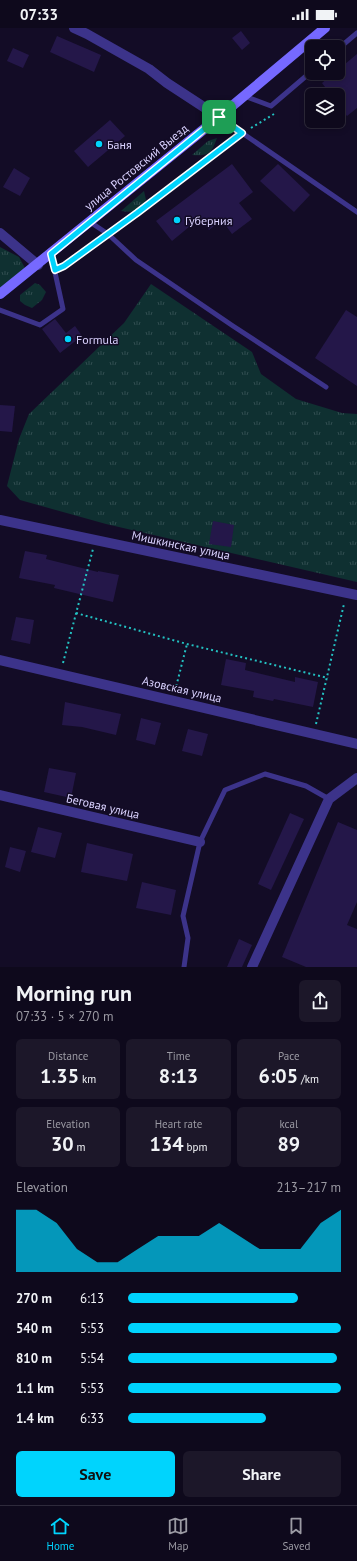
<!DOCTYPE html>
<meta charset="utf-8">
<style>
body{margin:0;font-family:"PT Sans",sans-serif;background:#1c1729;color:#f1f3f6;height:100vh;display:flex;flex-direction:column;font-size:15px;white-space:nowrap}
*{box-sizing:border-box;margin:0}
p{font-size:13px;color:#9b9aa3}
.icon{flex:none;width:22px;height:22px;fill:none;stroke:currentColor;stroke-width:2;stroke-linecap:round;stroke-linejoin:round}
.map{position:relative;height:939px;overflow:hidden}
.drawer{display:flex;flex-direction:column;background:#0e091c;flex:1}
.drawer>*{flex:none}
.buttons{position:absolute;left:305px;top:12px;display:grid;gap:8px}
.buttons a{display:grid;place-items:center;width:40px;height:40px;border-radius:6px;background:#0e091c;box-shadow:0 2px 6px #0003,0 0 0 1px #2e2a3b;font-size:20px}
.pin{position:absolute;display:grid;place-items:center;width:34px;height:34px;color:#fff;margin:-17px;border-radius:8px;box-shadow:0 2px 6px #0006}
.round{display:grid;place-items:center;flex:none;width:42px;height:42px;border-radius:6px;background:#1c1729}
.summary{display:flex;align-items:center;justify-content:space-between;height:68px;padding:0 16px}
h1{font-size:22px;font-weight:600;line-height:30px}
.figures{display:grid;grid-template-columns:repeat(3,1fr);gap:6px;height:68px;padding:4px 16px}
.figures div{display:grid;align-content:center;border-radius:6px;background:#1c1729;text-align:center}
.figures b{font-size:20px;font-weight:600}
.figures small{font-size:11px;font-weight:400}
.figures p{font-size:11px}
.chart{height:112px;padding:8px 16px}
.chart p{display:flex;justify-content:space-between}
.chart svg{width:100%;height:72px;margin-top:4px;fill:#00d4fd;opacity:.7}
.button{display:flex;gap:8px;margin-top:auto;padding:8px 16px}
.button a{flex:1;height:46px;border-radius:6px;background:#00d4fd;color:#111;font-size:16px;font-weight:600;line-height:46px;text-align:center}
.button a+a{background:#1c1729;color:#f1f3f6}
ul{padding:0 16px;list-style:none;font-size:13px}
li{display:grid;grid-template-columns:64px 48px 1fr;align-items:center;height:30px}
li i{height:10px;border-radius:5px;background:#00d4fd}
.status{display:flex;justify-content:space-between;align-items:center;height:28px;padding:0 20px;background:#0e091c;direction:ltr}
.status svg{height:11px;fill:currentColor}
.tabs{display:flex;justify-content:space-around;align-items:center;height:56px;border-top:1px solid #2e2a3b;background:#0e091c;font-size:11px;color:#9b9aa3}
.tabs a{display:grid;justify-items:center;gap:2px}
.tabs .active{color:#00d4fd}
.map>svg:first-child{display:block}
.grass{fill:url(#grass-tufts)}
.building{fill:#241749}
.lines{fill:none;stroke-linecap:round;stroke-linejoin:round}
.path{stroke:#23c2c2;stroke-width:2;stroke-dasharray:2 3;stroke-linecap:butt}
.service{stroke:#3c338a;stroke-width:5}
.minor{stroke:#3c338a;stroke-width:10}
.secondary{stroke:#7669ff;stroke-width:10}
.route-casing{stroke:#fff;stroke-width:8}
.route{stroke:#00d4fd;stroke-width:5}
.poi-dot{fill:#00d4fd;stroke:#130c26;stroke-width:1.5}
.labels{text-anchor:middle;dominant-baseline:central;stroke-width:3;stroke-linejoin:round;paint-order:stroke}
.poi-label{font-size:12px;fill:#dad2ff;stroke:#130c26;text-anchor:start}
.street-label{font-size:12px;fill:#dad2ff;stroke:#130c26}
</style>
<div class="status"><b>07:33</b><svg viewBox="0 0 49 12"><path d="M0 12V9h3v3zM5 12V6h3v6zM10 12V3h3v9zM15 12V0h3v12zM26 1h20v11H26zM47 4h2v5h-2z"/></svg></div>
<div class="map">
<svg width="357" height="939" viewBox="0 0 357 939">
<defs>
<pattern id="grass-tufts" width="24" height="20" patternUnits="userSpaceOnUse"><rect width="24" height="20" fill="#0f3031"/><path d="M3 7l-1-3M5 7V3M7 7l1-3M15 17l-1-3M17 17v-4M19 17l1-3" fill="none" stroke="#314d50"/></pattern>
</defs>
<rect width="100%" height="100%" fill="#130c26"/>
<g class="grass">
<path d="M 217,110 C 211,126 209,128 192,127 L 208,113 Z"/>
<path d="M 144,163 L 146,172 C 138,183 134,185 121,183 Z"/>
<path d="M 0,219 L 19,229 L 25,240 L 0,260 Z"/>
<path d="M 35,255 L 40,257 L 46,264 L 42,272 L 32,280 L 25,277 L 20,273 L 20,267 Z"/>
<path d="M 151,256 L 252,324 L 261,346 L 296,371 L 342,385 L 357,386 L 357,554 L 106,496 L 20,472 L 7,458 L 19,411 L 29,386 L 124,295 Z"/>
</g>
<g class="building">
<path d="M 241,3 L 250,15 L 242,22 L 232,10 Z"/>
<path d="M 57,8 L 101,27 L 94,44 L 50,24 Z"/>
<path d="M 13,20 L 29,27 L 23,40 L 7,33 Z"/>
<path d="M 357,26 L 357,80 L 347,88 L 338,77 L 338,67 L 331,67 L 322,55 L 334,45 L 338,45 L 338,42 Z"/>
<path d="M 110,92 L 125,108 L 88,139 L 74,123 Z"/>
<path d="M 232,136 L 253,164 L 239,175 L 252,191 L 232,206 L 222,192 L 209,202 L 200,190 L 172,213 L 156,193 Z"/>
<path d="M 278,136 L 310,167 L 294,184 L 260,153 Z"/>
<path d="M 14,140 L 30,150 L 20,168 L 3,159 Z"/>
<path d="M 346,282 L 357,289 L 357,358 L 315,330 Z"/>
<path d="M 55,291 L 66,305 L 75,298 L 82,308 L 60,325 L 42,301 Z"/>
<path d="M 0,377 L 15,378 L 12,404 L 0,403 Z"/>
<path d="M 213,493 L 234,497 L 231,519 L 209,516 Z"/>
<path d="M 25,523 L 47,527 L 46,531 L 98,544 L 98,543 L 119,547 L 113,574 L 54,560 L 55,557 L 19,550 Z"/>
<path d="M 16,589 L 34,592 L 30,616 L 11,612 Z"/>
<path d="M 226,631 L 246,635 L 245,642 L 295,654 L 295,649 L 318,654 L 313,679 L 274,671 L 273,673 L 253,669 L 254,663 L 221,657 Z"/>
<path d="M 65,674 L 121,686 L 116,707 L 82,699 L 62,697 Z"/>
<path d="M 141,690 L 161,695 L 155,717 L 136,712 Z"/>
<path d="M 188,701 L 208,706 L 202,728 L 182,723 Z"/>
<path d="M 49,740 L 76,745 L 71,770 L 44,764 Z"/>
<path d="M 290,785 L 304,791 L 271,862 L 258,856 Z"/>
<path d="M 338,794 L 357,802 L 357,874 L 347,897 L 357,901 L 357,939 L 306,939 L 282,929 Z"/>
<path d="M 38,799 L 62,805 L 55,830 L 31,824 Z"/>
<path d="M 87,815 L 133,826 L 127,853 L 81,844 Z"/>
<path d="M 10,819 L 26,823 L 20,844 L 5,839 Z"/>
<path d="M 142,854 L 176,862 L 171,887 L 136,880 Z"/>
<path d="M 239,911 L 252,917 L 242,939 L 227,939 Z"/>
</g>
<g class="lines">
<g class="path">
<path d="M 319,48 L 323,45"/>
<path d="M 251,100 L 274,86"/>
<path d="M 114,202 L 235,110"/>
<path d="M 62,239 L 101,211"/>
<path d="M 76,585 L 187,616 L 328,650"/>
<path d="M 63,635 L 93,521"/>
<path d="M 175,663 L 187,616"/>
<path d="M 316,696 L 344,576"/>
</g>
<g class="service">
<path d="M 338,21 L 357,5"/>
<path d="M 244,68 L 271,78 L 312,43"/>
<path d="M 219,89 L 357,184"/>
<path d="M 90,194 L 108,206 L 136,232 L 233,298 L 326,359"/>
<path d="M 0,282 L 40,297 L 63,281 L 51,226"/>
<path d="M 184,939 L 188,910 L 183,888 L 200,814 L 225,762 L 265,746 L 306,758 L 329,771"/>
</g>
<g class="minor">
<path d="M 74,0 L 87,6 L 149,41 L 167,55 L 219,89"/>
<path d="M 0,205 L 38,237"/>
<path d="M 0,492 L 357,567"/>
<path d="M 0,632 L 357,716"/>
<path d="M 0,767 L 200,814"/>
<path d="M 252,939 L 329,771 L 357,750"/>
</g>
<path class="secondary" d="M 0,266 L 219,89 L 325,0"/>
</g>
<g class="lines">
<defs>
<path id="route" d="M 219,89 L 242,105 L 137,185 L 64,238 L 55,242 L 51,226 Z"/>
</defs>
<use href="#route" class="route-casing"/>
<use href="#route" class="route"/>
</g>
<g class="poi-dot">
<circle cx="99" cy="116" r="4"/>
<circle cx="177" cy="192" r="4"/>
<circle cx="68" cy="311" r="4"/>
</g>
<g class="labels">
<g class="poi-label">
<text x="107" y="116">Баня</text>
<text x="185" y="192">Губерния</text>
<text x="76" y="311">Formula</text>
</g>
<g class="street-label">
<text transform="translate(136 139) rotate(-39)">улица Ростовский Выезд</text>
<text transform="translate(181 517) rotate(12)">Мишкинская улица</text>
<text transform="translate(182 661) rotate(13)">Азовская улица</text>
<text transform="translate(103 778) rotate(13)">Беговая улица</text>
</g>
</g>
</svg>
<div class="buttons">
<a><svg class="icon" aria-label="locate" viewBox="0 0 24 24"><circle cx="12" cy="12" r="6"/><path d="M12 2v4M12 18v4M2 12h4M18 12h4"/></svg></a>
<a><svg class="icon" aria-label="layers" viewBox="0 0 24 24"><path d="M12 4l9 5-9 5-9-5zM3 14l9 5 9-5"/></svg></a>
</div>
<div class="pin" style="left:219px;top:89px;background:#1e9e55"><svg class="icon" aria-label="arrive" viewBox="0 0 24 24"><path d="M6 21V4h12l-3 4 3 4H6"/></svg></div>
</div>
<section class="drawer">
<div class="summary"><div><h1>Morning run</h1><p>07:33 · 5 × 270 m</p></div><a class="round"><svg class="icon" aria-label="share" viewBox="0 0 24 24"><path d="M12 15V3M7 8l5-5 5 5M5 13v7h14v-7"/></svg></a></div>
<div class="figures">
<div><p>Distance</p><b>1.35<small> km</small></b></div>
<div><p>Time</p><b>8:13</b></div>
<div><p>Pace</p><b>6:05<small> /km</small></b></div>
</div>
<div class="figures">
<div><p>Elevation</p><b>30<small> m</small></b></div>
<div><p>Heart rate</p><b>134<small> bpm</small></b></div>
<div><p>kcal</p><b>89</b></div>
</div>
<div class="chart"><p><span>Elevation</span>213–217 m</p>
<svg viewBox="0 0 160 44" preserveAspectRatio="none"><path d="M0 44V6L10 6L20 14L30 30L40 38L50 38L60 30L70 22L80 22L90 22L100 14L110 22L120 30L130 30L140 30L150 14L160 6V44z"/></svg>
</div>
<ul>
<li><b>270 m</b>6:13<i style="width:80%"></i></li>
<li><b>540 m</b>5:53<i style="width:100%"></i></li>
<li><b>810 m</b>5:54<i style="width:98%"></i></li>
<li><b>1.1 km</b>5:53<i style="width:100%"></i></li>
<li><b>1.4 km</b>6:33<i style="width:65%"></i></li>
</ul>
<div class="button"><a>Save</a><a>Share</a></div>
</section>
<nav class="tabs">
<a class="active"><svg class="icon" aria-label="home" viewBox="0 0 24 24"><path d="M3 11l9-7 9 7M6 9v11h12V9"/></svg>Home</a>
<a><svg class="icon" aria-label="map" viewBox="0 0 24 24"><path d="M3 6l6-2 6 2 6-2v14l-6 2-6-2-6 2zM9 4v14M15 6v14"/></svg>Map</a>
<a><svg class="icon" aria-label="saved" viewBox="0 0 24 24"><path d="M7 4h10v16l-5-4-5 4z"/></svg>Saved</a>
</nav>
